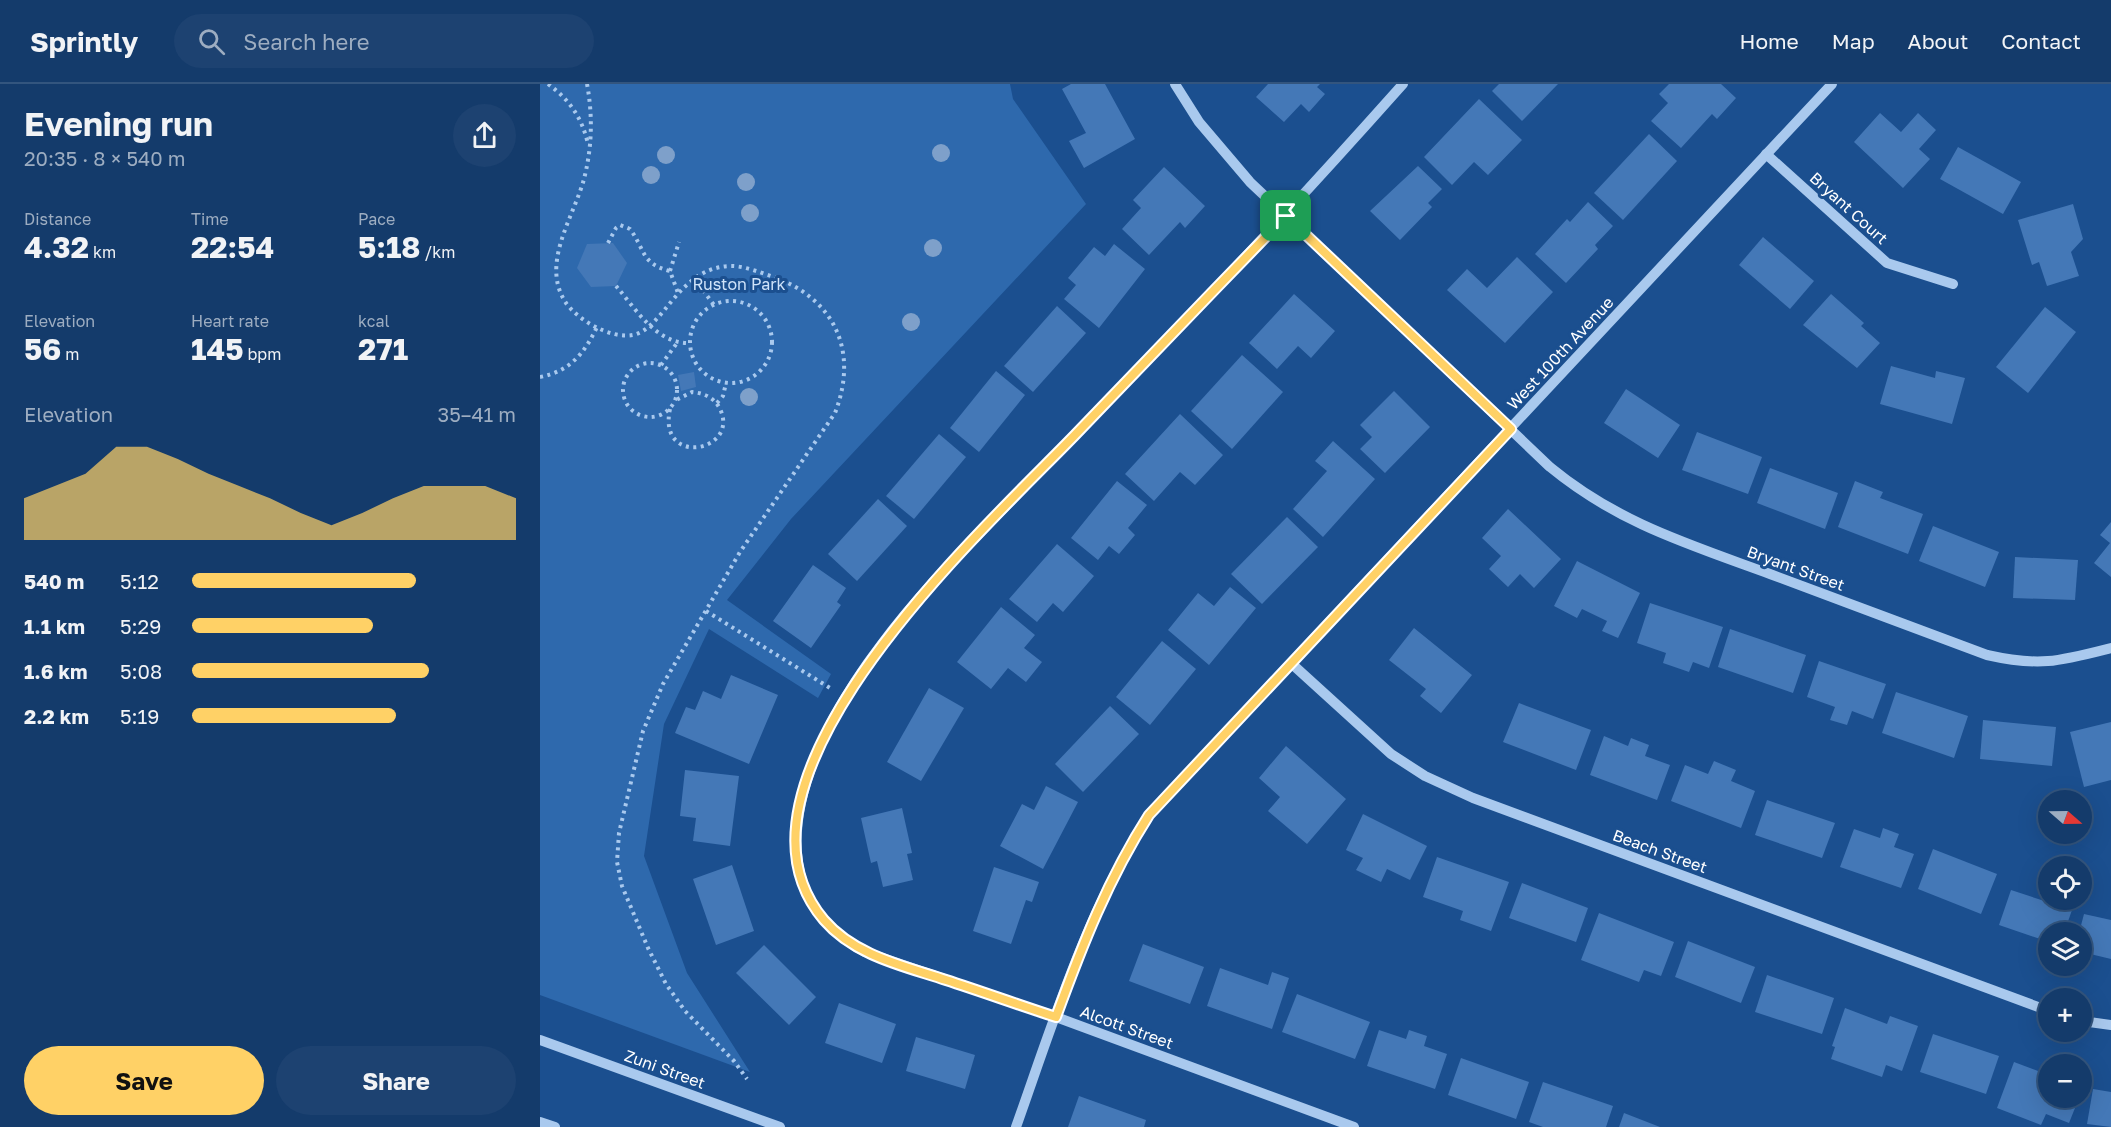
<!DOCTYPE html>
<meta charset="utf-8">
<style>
body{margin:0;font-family:"Golos Text",sans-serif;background:#1d4271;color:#f1f3f6;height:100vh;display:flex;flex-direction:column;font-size:22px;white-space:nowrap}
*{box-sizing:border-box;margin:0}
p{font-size:20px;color:#9dadc1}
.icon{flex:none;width:33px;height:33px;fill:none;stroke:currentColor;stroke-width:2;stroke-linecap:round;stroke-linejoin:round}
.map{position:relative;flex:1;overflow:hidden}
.side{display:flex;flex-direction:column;background:#143b6b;width:540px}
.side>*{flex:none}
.needle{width:39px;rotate:110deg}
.controls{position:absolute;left:1498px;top:706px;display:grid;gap:12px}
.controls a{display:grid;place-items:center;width:54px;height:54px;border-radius:50%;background:#143b6b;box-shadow:0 6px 24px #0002,0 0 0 2px #33557e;font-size:30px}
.pin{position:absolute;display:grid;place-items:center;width:51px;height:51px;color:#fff;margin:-26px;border-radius:12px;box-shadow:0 3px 9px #0006}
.round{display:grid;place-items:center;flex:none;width:63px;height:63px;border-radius:32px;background:#1d4271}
.overview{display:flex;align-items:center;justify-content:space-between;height:102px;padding:0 24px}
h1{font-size:33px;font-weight:700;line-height:45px}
.metrics{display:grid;grid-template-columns:repeat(3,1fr);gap:9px;height:102px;padding:6px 24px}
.metrics div{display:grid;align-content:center}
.metrics b{font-size:30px;font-weight:700}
.metrics small{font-size:16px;font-weight:400}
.metrics p{font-size:16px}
.chart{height:168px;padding:12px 24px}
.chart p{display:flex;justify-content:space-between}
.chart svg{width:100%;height:108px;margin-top:6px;fill:#ffd166;opacity:.7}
.action{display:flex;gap:12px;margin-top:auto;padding:12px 24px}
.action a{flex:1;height:69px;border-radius:36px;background:#ffd166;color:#111;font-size:24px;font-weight:700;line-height:69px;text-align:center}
.action a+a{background:#1d4271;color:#f1f3f6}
ul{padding:0 24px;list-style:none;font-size:20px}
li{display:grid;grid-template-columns:96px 72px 1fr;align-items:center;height:45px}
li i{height:15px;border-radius:8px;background:#ffd166}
header{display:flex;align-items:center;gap:36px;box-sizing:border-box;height:84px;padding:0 30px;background:#143b6b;border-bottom:2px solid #33557e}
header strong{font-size:28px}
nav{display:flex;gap:33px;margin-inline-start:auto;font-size:21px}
.search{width:420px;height:54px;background:#1d4271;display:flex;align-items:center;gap:15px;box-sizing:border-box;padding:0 21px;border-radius:33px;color:#9dadc1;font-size:22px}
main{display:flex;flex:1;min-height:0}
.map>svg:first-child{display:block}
.green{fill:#2e69ad}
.building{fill:#4478b7}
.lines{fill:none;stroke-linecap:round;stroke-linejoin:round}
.path{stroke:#a9c9ee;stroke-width:4;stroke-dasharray:3 4.5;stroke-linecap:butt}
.minor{stroke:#a9c9ee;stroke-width:10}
.tree{fill:#7ea0ca}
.route-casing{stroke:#fff;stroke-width:12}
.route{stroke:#ffd166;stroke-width:8}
.labels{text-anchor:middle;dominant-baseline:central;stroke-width:6;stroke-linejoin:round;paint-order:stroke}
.street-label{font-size:16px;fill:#fff;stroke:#1b4f8f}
.park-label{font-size:16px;fill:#cfe3fa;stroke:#1b4f8f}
</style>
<header>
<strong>Sprintly</strong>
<div class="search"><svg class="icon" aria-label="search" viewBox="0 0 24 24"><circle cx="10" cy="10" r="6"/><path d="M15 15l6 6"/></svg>Search here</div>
<nav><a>Home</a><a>Map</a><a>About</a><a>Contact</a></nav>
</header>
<main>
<section class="side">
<div class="overview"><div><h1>Evening run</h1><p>20:35 · 8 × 540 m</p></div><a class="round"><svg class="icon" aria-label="share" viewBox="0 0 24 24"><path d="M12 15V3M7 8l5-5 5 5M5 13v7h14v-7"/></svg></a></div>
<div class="metrics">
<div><p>Distance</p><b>4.32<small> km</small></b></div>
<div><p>Time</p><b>22:54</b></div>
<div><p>Pace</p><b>5:18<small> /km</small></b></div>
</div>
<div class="metrics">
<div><p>Elevation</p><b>56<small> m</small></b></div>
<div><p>Heart rate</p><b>145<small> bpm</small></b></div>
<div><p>kcal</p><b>271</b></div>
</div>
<div class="chart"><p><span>Elevation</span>35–41 m</p>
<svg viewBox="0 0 160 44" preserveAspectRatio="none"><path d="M0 44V27L10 22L20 17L30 6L40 6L50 11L60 17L70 22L80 27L90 33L100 38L110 33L120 27L130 22L140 22L150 22L160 27V44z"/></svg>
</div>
<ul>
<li><b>540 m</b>5:12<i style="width:69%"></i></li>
<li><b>1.1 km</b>5:29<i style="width:56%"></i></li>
<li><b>1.6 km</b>5:08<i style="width:73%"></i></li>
<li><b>2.2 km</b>5:19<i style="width:63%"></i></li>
</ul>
<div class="action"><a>Save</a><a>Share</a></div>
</section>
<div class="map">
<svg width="1571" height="1043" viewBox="0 0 1571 1043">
<rect width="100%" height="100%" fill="#1b4f8f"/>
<path class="green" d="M 0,0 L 470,0 L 473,15 L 546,120 L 251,435 L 187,516 L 291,590 L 278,614 L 169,545 L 124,640 L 104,772 L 147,889 L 210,988 L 0,911 Z"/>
<g class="building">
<path d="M 531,0 L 565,0 L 595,55 L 544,84 L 529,57 L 546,49 L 522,5 Z"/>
<path d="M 728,0 L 780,0 L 777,3 L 785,10 L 769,28 L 761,20 L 744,38 L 716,13 Z"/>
<path d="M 959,0 L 1018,0 L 982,37 L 952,7 Z"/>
<path d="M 1129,0 L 1181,0 L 1196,14 L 1177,35 L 1172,30 L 1141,64 L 1111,37 L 1128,19 L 1119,10 Z"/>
<path d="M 939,15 L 982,56 L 948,91 L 934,78 L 912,101 L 884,73 Z"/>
<path d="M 1340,29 L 1361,48 L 1378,29 L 1396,46 L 1379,65 L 1390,75 L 1363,104 L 1314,58 Z"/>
<path d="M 1109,50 L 1137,77 L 1083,136 L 1054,109 Z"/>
<path d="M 1418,63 L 1481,98 L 1463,130 L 1400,95 Z"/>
<path d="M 878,82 L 902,105 L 888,119 L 892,123 L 860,156 L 830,127 Z"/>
<path d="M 624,83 L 665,122 L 645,144 L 640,138 L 609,171 L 582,145 L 601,124 L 593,116 Z"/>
<path d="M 1048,118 L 1073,142 L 1055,161 L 1058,165 L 1026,199 L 995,170 L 1027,135 L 1030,138 Z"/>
<path d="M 1533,120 L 1543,155 L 1531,168 L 1539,192 L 1507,202 L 1499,178 L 1492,181 L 1478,136 Z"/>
<path d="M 1223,153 L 1274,197 L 1250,225 L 1199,181 Z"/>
<path d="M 73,159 L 87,179 L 76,202 L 51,203 L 37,184 L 47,160 Z"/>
<path d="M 574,160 L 605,185 L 559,244 L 524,215 L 536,201 L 528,194 L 554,163 L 565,172 Z"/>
<path d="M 977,173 L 1013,208 L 965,259 L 907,206 L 927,185 L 947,204 Z"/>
<path d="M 754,210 L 795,247 L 771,274 L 758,262 L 737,285 L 709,259 Z"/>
<path d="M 1291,210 L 1324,239 L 1321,242 L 1340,259 L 1317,284 L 1263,241 Z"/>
<path d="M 517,222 L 546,249 L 493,308 L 464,282 Z"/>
<path d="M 1505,223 L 1536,248 L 1488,309 L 1456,283 Z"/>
<path d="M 702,271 L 743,308 L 692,365 L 651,327 Z"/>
<path d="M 1351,282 L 1395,294 L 1396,287 L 1425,294 L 1412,340 L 1340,320 Z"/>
<path d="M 456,287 L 485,311 L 439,368 L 410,344 Z"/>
<path d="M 154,288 L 156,303 L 141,307 L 138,291 Z"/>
<path d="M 1086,305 L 1140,341 L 1118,374 L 1064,339 Z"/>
<path d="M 854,307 L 890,343 L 845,389 L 820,365 L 832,353 L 820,341 Z"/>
<path d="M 640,330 L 683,371 L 655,401 L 640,388 L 614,417 L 585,390 Z"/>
<path d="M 1157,348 L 1222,373 L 1208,410 L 1142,386 Z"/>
<path d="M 399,350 L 426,373 L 374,435 L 346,412 Z"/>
<path d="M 793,357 L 835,395 L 783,453 L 753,425 L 787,387 L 775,377 Z"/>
<path d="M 1230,384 L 1298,409 L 1285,445 L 1217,419 Z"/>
<path d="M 577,397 L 607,421 L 588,444 L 595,451 L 579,470 L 569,462 L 558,476 L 531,454 Z"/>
<path d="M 1315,397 L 1343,408 L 1340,414 L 1383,430 L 1368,470 L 1298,443 Z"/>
<path d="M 338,415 L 367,442 L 317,497 L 288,470 Z"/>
<path d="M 968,425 L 1021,475 L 994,504 L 980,490 L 968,503 L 949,485 L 961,472 L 942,454 Z"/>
<path d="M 747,433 L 778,463 L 722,520 L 691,490 Z"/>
<path d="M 1571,438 L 1571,493 L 1554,479 L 1570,459 L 1560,451 Z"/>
<path d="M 1393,442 L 1459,468 L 1445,503 L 1379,477 Z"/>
<path d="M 517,460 L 554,492 L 523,528 L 513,519 L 497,538 L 469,515 Z"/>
<path d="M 1475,473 L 1538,476 L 1535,516 L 1473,514 Z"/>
<path d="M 1037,477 L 1100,509 L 1078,554 L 1062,547 L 1067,537 L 1042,525 L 1037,534 L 1014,522 Z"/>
<path d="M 273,481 L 306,504 L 297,518 L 301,521 L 271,564 L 233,537 Z"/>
<path d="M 690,503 L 716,524 L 669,581 L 628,546 L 658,509 L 674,522 Z"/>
<path d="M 1110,519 L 1183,543 L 1169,584 L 1153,578 L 1149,588 L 1123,579 L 1126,569 L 1097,559 Z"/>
<path d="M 461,523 L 495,551 L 484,564 L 502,578 L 486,598 L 468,584 L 451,605 L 417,578 Z"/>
<path d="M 874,544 L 932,591 L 901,629 L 880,612 L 886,605 L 849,576 Z"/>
<path d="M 1190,545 L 1266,571 L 1253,609 L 1178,583 Z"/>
<path d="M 622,557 L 656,585 L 610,641 L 576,613 Z"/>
<path d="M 1279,577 L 1346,600 L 1333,635 L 1312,627 L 1307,641 L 1290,636 L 1295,623 L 1267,613 Z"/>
<path d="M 191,591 L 238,611 L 209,680 L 135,649 L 146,623 L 155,626 L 163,607 L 181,615 Z"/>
<path d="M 389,604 L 424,624 L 381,697 L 347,678 Z"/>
<path d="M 1356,608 L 1428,632 L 1414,674 L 1342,649 Z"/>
<path d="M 979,619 L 1051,646 L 1036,686 L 963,658 Z"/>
<path d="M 570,622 L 599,650 L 543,708 L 515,680 Z"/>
<path d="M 1443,636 L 1516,643 L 1512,682 L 1440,675 Z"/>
<path d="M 1571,638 L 1571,696 L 1544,703 L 1530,648 Z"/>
<path d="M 1064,652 L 1088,662 L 1091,654 L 1109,661 L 1105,672 L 1130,681 L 1117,716 L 1050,691 Z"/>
<path d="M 746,662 L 806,715 L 767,760 L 728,727 L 740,713 L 719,694 Z"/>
<path d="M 1174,677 L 1196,686 L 1191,697 L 1215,707 L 1201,744 L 1131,717 L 1145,681 L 1168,690 Z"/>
<path d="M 145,686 L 199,692 L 190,762 L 153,757 L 156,734 L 140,732 Z"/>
<path d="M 506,702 L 538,718 L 503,785 L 460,762 L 482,720 L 494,726 Z"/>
<path d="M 1227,716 L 1295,739 L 1282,774 L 1215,751 Z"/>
<path d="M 362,724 L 372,769 L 367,770 L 373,796 L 343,803 L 337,777 L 331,779 L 321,734 Z"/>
<path d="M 823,730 L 887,762 L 870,796 L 847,785 L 841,798 L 816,786 L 823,774 L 806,766 Z"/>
<path d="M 1343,744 L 1359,750 L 1354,763 L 1374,770 L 1361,804 L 1300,783 L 1314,745 L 1340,754 Z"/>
<path d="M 1393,765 L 1457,790 L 1441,830 L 1378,805 Z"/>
<path d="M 897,773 L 969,798 L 951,847 L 920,836 L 923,827 L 883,813 Z"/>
<path d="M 192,781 L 214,847 L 176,861 L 153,795 Z"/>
<path d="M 454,783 L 499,798 L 492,818 L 486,816 L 471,860 L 433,847 Z"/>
<path d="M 982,799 L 1048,824 L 1036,858 L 969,834 Z"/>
<path d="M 1471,806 L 1532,826 L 1524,849 L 1509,849 L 1509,858 L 1459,841 Z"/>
<path d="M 1059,829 L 1134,858 L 1121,892 L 1104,886 L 1099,898 L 1041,876 Z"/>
<path d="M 1544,830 L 1571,836 L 1571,875 L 1542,868 L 1542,849 L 1539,849 Z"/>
<path d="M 1148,857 L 1215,883 L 1201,919 L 1135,893 Z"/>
<path d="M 603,860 L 664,883 L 650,920 L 589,897 Z"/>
<path d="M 224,861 L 276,913 L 249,941 L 196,889 Z"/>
<path d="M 680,884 L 728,901 L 732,888 L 749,894 L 732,945 L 667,922 Z"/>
<path d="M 1227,891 L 1294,914 L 1282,950 L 1215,928 Z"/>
<path d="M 757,910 L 830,938 L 815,975 L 742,948 Z"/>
<path d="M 299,919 L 356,940 L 342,979 L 285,959 Z"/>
<path d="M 1305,924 L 1347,940 L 1350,932 L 1378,942 L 1362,987 L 1346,981 L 1342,993 L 1291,975 L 1295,963 L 1292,962 Z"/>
<path d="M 839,946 L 866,955 L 869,946 L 887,952 L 884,962 L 907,970 L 895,1005 L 827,982 Z"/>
<path d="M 1393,950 L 1459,972 L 1446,1010 L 1380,988 Z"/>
<path d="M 376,953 L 435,971 L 425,1005 L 366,987 Z"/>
<path d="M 921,974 L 989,998 L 976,1035 L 908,1011 Z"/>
<path d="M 1474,978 L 1509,991 L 1509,1014 L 1539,1014 L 1529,1039 L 1506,1030 L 1501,1041 L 1457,1024 Z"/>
<path d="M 1003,998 L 1073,1022 L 1066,1043 L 1003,1043 L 989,1038 Z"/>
<path d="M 1553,1005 L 1571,1008 L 1571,1043 L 1547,1040 Z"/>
<path d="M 539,1012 L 606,1036 L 604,1043 L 528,1043 Z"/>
<path d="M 1084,1029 L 1120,1043 L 1079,1043 Z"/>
</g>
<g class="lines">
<g class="path">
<path d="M 8,0 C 30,16 42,34 48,60"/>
<path d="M 47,0 C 53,32 52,64 44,95 C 33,135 0,180 26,219 C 39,237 71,255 93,251 C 125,244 138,183 191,182 C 204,182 219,188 231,192 C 295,214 319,267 295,329 L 200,468 L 123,600 L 103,647 L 79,749 L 77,778 L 82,802 L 108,864 L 126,900 L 145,927 L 194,977 L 207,995"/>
<path d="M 68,159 L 76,144 L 80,141 L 90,145 C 105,165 101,180 130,187 L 138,209"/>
<path d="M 130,187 L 139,158"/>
<path d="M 154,194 L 174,221"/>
<path d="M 76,202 C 96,225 116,260 150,259"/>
<circle cx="191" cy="258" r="41"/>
<circle cx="110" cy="306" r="27"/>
<path d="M 121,281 L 137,259"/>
<path d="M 0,293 C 30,287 44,270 57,243"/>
<path d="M 177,319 L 183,312 L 186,299"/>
<path d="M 130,325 C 117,385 203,367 179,323 C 173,313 163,309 152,308 L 136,316"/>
<path d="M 166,527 L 290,604"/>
</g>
<g class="minor">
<path d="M 635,0 L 659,38 L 710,98 L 1010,383 C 1078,439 1148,460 1230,490 C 1302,517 1375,544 1447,571 C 1500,583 1520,577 1571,564"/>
<path d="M 1226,70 L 1347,179 L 1413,200"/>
<path d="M 752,580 L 851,670 L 885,692 L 933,714 L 1509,927"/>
<path d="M 1542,937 L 1571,941"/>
<path d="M 0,956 L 240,1043"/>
<path d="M 0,1038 L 15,1043"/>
<path d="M 476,1043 C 514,936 547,827 609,731 L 1292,0"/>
<path d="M 814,1043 L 516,933 L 325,868 C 197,799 276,646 341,561 C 383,504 436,454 485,402 C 528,358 571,313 614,269 C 699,181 782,91 863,0"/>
</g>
</g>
<g class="tree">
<circle cx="401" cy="69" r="9"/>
<circle cx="126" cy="71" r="9"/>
<circle cx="111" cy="91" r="9"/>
<circle cx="206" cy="98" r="9"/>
<circle cx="210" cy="129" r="9"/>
<circle cx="393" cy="164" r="9"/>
<circle cx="371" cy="238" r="9"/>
<circle cx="209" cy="313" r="9"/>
</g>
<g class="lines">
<defs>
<path id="route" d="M 746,132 L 971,345 L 609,731 C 568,795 542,862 516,933 C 479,921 443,908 406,896 C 364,882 315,872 284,836 C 166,697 445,444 534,352 C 604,279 675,205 746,132 Z"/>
</defs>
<use href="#route" class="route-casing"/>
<use href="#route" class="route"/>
</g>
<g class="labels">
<g class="street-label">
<text transform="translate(1309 124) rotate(42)">Bryant Court</text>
<text transform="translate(1020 269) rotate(-47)">West 100th Avenue</text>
<text transform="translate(1256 484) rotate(20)">Bryant Street</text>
<text transform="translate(1120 767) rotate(20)">Beach Street</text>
<text transform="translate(587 943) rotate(20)">Alcott Street</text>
<text transform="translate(125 985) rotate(20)">Zuni Street</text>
</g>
<g class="park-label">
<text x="199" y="200">Ruston Park</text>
</g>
</g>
</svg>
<div class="controls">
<a><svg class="needle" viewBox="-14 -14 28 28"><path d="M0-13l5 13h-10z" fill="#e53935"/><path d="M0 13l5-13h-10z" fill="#9dadc1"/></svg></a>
<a><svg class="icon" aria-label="locate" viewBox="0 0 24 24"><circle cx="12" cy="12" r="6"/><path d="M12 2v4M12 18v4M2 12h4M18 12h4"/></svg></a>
<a><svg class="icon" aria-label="layers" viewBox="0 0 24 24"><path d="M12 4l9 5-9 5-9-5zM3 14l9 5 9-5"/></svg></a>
<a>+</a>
<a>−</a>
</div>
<div class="pin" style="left:746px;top:132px;background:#1e9e55"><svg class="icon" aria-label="arrive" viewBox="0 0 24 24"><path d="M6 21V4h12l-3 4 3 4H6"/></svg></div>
</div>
</main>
